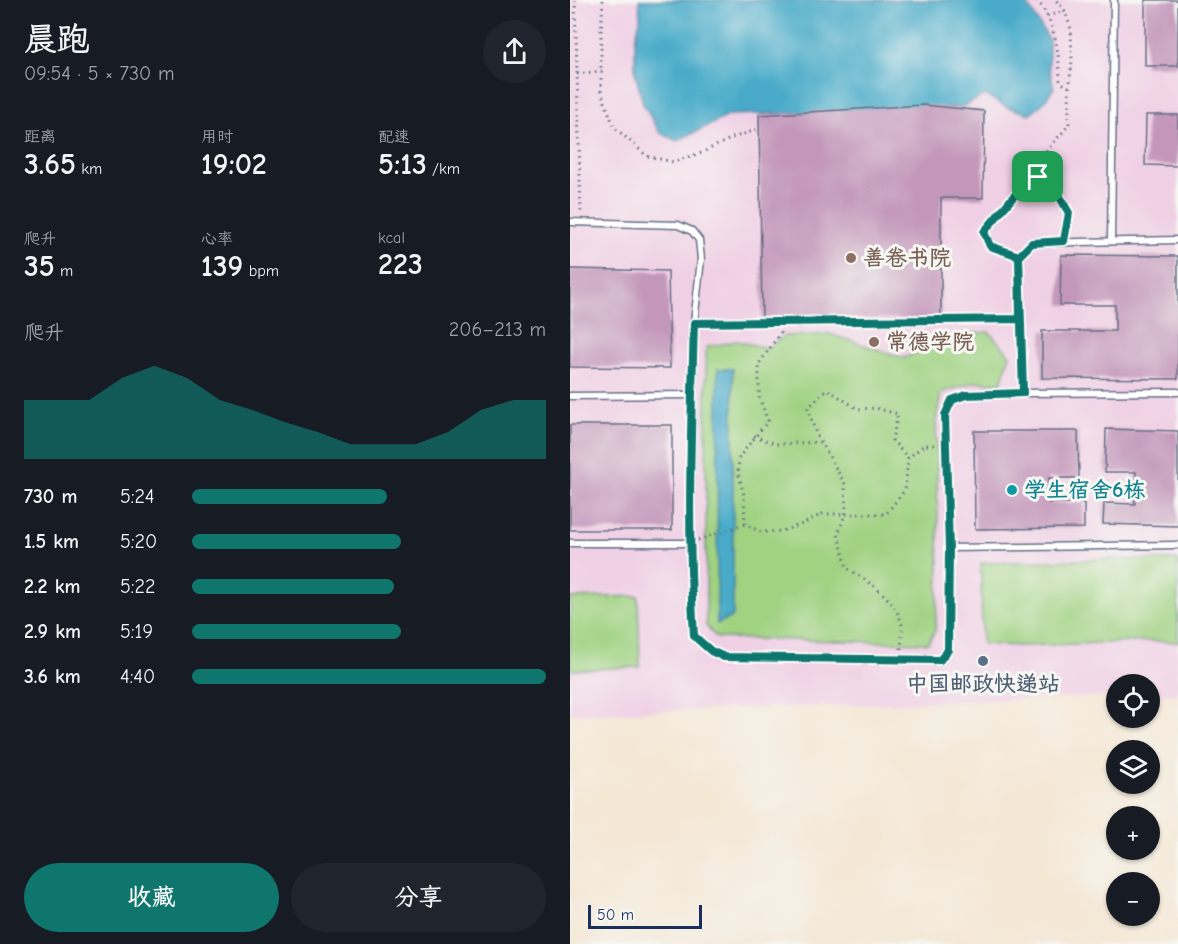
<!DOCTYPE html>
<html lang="zh">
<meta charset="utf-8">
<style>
body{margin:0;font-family:"Comic Neue","LXGW WenKai TC",sans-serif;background:#20242c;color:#f1f3f6;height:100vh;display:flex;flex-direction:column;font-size:22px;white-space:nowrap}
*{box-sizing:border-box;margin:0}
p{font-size:20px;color:#9ea1a6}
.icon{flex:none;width:33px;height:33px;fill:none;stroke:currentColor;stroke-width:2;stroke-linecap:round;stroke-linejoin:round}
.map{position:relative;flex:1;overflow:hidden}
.drawer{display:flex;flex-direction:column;background:#171b24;width:570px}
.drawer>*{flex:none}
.tools{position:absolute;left:536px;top:674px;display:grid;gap:12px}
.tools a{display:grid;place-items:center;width:54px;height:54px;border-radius:50%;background:#171b24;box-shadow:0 2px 4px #0004;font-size:30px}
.scale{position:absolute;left:18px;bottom:15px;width:114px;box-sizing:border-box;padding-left:6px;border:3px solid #1b2f5e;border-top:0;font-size:16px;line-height:21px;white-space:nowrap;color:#1b2f5e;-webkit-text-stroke:4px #f6f6f2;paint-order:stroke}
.pin{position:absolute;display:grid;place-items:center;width:51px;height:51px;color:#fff;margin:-26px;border-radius:12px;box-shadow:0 3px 9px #0006}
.round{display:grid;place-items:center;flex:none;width:63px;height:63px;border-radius:32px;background:#20242c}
.overview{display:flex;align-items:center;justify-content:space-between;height:102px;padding:0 24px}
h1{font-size:33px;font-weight:600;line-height:45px}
.metrics{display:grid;grid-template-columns:repeat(3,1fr);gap:9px;height:102px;padding:6px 24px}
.metrics div{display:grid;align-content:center}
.metrics b{font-size:30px;font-weight:600}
.metrics small{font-size:16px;font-weight:400}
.metrics p{font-size:16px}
.chart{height:168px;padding:12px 24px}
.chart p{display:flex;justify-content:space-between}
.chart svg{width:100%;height:108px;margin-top:6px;fill:#0f766e;opacity:.7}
.action{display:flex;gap:12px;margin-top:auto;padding:12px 24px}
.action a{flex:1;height:69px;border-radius:36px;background:#0f766e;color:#fff;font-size:24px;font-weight:600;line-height:69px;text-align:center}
.action a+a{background:#20242c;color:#f1f3f6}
ul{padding:0 24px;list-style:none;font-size:20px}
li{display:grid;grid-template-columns:96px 72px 1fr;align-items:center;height:45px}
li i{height:15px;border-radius:8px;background:#0f766e}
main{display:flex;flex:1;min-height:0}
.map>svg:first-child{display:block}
.built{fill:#f0d0e5}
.green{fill:#a0d282;stroke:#5e8070;stroke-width:1.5}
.water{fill:#4aabc9;stroke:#326d94;stroke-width:1.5}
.building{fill:#c397ba}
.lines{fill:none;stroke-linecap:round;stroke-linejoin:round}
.lane-casing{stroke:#676f87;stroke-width:9}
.path{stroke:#676f87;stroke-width:3;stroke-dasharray:1.5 4.5;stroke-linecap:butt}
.lane{stroke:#fff;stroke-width:6}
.route-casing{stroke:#fff;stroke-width:12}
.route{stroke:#0f766e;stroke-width:8}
.education-dot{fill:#8d6e63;stroke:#f6f6f2;stroke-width:2}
.culture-dot{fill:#0f9aa8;stroke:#f6f6f2;stroke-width:2}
.service-dot{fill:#5c6f8a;stroke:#f6f6f2;stroke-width:2}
.labels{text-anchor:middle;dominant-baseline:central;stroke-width:6;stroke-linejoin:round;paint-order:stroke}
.education-label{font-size:22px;font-weight:bold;fill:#785e54;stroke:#f6f6f2;text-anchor:start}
.culture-label{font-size:22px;font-weight:bold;fill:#0d838f;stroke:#f6f6f2;text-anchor:start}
.service-label{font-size:22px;font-weight:bold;fill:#4e5e75;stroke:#f6f6f2}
</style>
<main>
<section class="drawer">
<div class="overview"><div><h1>晨跑</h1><p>09:54 · 5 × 730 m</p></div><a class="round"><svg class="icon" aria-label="share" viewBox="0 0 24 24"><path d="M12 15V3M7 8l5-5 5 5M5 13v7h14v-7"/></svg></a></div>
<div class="metrics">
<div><p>距离</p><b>3.65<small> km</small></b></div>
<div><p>用时</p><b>19:02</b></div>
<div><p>配速</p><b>5:13<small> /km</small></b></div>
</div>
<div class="metrics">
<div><p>爬升</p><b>35<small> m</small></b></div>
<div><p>心率</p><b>139<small> bpm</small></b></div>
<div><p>kcal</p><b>223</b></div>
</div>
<div class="chart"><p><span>爬升</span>206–213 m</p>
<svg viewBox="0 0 160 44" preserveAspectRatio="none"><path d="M0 44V20L10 20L20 20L30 11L40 6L50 11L60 20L70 24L80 29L90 33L100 38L110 38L120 38L130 33L140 24L150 20L160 20V44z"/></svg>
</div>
<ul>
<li><b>730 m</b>5:24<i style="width:55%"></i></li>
<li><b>1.5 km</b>5:20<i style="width:59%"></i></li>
<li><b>2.2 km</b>5:22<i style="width:57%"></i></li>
<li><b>2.9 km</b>5:19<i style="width:59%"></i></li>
<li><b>3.6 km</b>4:40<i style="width:100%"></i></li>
</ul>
<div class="action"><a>收藏</a><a>分享</a></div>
</section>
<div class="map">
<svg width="608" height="944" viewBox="0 0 608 944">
<rect width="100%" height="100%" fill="#f6f6f2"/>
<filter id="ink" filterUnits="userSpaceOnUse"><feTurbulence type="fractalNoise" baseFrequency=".0167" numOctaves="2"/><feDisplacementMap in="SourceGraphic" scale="12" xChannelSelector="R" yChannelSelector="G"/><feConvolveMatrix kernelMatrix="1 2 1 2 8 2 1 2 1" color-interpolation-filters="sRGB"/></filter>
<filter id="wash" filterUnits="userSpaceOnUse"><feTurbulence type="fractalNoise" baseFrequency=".008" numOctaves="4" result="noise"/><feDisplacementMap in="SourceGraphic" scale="24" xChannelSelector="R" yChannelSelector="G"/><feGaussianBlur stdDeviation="1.35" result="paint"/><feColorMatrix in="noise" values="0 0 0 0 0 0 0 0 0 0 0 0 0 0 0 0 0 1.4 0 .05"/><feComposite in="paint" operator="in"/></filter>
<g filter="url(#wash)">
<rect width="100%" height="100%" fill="#f4e7d4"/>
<path class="built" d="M 0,0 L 608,0 L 608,694 L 579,695 L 579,684 L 546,684 L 546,696 L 0,714 Z"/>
<g class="green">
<path d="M 419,332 L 440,355 L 431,383 L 405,382 L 371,393 L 366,421 L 369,577 L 365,631 L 358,643 L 147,638 L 136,626 L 136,347 L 167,341 L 197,348 L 214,336 L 260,334 L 334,358 L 352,350 L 373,336 Z"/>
<path d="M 539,559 L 608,560 L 608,642 L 586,641 L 451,646 L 412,644 L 411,563 Z"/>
<path d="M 68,596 L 70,667 L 0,670 L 0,598 Z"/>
</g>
<g class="water">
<path d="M 69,0 L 455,0 L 479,40 L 479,67 L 484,88 L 472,104 L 459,114 L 437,107 L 415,95 L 392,107 L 160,115 L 107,141 L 90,133 L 73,104 L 65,72 L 65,39 L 70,20 Z"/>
<path d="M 148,369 L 163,369 L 163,616 L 147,624 Z"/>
</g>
<g id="blocks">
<g class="building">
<rect x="575" y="0" width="33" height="66"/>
<path d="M 353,105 L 414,111 L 413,198 L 371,198 L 371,319 L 192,318 L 189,115 Z"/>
<path d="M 576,115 L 608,115 L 608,166 L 575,165 Z"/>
<path d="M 491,255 L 608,256 L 608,379 L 472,378 L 472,331 L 545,331 L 545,305 L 490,305 Z"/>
<path d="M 0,269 L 98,271 L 100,368 L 0,367 Z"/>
<rect x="0" y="425" width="102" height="105"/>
<path d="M 536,429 L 608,431 L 608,526 L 533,524 L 534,503 L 565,504 L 566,472 L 535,472 Z"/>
<path d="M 404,431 L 508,431 L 509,478 L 479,478 L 479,503 L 514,503 L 514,528 L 405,529 Z"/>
</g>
</g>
</g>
<g filter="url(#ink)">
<use href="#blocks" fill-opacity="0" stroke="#676f87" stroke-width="1.5"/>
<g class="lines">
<defs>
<g id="lane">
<path d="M 0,222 L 108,225 L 122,231 L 129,240 L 131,259 L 124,323 L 120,543"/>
<path d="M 541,241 L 544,0"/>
<path d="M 449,256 L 420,246 L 414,232 L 443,197 L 468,177 L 487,193 L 499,213 L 494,241"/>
<path d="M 124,323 L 450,319"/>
<path d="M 453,393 L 449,256 L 462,243 L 608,240"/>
<path d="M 0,396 L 122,395"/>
<path d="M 0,543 L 120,543 L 124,636 L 141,651 L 154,657 L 370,660 L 378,650 L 379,548 L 375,415 L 383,400 L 396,395 L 453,393 L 608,392"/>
<path d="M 379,548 L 608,545"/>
</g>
</defs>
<use href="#lane" class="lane-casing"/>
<g class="path">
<path d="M 5,0 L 11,214"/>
<path d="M 33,0 L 31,32 L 31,91 L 44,127 L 77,156 L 103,162 L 131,153 L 162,138 L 189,129"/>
<path d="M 467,0 C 486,24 489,52 490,82 L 499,87"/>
<path d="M 477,16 L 495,11"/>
<path d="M 7,74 L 32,71"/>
<path d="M 469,167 L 470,158 L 499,125 L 499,87 L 502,61 L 501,29 L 495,11 L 486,0"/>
<path d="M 184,436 L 206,444 L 251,442"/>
<path d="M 175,524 L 174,495 L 168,472 L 169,457 L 198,421 L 189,397 L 189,364 L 211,332"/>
<path d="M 128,540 L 175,524 L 191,532 L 212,531 L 235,523 L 252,514 L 316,514 L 335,490 L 338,458 L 354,445 L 365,445"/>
<path d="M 331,649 C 331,642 333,632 332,625 C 325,597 299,582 277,568 L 268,534 L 276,512 L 275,484 L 246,434 L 238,408 L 257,389 L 288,409 L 305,408 L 328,414 L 322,440 L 338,458"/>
</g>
<use href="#lane" class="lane"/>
</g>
</g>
<g class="lines" filter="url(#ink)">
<defs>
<path id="route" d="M 468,177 L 443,197 L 414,232 L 420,246 L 449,256 L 450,319 L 124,323 C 121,427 117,532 124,636 L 141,651 L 154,657 L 370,660 L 378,650 L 379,548 L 375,415 L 382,400 L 396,395 L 453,393 L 449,256 L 462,243 L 494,241 L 499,213 L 487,192 L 468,177"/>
</defs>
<use href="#route" class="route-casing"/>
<use href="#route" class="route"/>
</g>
<g class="education-dot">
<circle cx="281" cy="258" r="6"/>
<circle cx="304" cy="342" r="6"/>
</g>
<circle class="culture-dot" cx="442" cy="490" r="6"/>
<circle class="service-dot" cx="413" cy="661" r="6"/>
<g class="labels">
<g class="education-label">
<text x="293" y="258">善卷书院</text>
<text x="316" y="342">常德学院</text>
</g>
<g class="culture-label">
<text x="454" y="490">学生宿舍6栋</text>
</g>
<g class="service-label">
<text x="413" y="684">中国邮政快递站</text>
</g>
</g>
</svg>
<div class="tools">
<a><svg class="icon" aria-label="locate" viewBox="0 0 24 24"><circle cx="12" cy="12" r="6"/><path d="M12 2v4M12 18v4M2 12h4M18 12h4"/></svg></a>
<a><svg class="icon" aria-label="layers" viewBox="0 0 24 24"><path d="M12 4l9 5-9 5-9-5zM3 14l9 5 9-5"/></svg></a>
<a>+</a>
<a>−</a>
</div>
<div class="scale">50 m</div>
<div class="pin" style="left:468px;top:177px;background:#1e9e55"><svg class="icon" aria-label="arrive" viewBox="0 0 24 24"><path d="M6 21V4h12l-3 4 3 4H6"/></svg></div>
</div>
</main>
